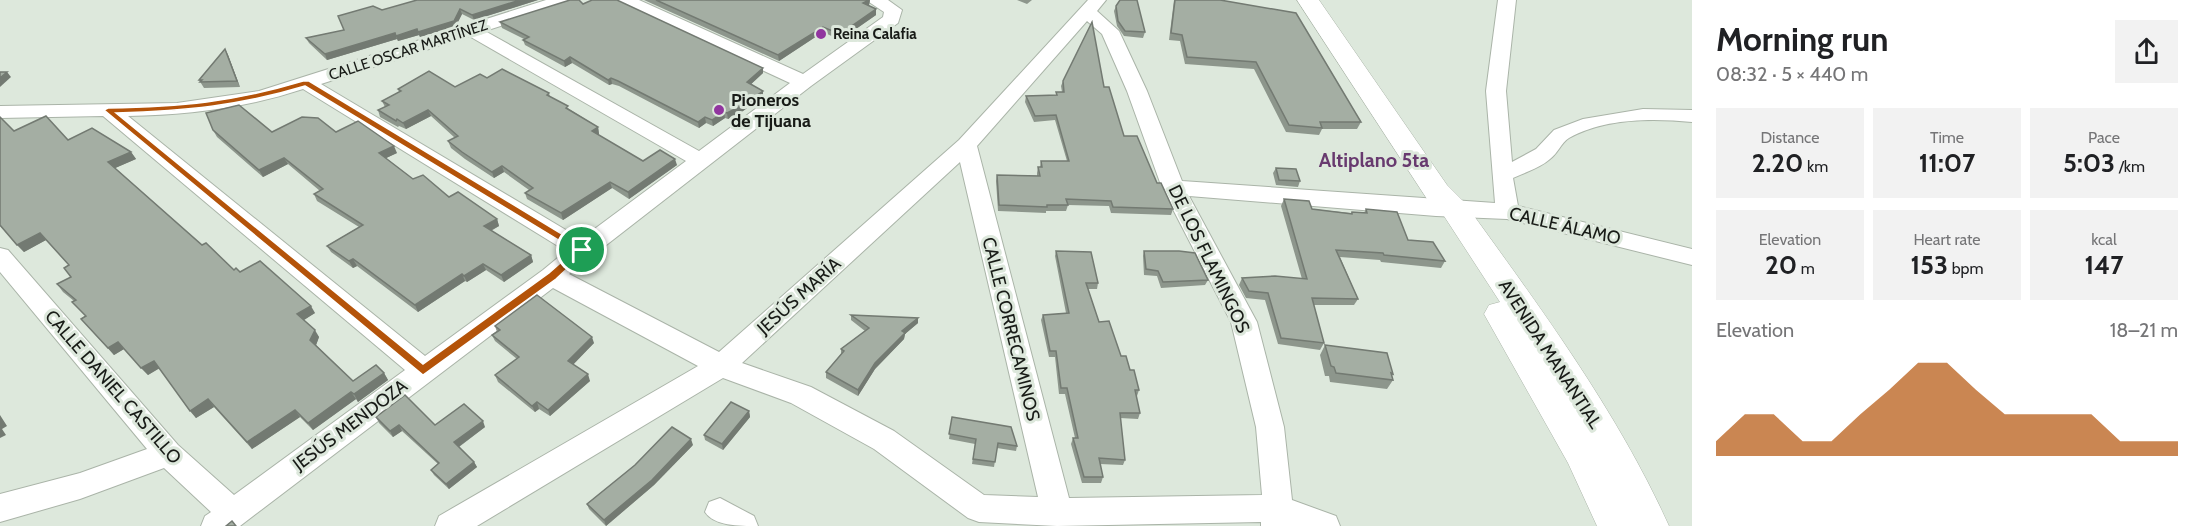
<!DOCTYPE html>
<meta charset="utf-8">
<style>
body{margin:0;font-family:Cabin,sans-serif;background:#f2f2f2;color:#202124;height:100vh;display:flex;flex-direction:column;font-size:22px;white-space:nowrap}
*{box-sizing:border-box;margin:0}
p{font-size:20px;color:#757577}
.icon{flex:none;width:33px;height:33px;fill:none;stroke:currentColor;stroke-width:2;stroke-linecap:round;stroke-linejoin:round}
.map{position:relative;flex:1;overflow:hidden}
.drawer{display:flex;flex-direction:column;background:#fff;width:510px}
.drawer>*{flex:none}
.pin{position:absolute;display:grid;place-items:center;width:51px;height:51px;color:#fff;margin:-26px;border:3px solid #fff;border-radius:50%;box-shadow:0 2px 6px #0007}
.round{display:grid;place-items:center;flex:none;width:63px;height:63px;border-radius:0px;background:#f2f2f2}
.headline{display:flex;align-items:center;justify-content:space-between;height:102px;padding:0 24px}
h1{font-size:33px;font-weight:700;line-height:45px}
.metrics{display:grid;grid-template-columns:repeat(3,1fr);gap:9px;height:102px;padding:6px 24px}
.metrics div{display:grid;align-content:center;border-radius:0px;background:#f2f2f2;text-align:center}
.metrics b{font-size:26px;font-weight:700}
.metrics small{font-size:16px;font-weight:400}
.metrics p{font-size:16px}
.chart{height:168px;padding:12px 24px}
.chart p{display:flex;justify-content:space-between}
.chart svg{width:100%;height:108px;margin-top:6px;fill:#b45309;opacity:.7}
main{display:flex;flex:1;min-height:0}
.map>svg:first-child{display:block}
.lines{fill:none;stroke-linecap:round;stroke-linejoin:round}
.minor-casing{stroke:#aab4a8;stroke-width:2}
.tertiary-casing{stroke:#aab4a8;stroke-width:1}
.minor{fill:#fff;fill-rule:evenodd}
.tertiary{fill:#fff;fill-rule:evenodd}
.wall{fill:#8d968c}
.shaded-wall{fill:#737a72}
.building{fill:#a4aea3;stroke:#737a72;stroke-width:1.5}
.route{fill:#b45309;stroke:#fff;stroke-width:1.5;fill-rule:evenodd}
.poi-dot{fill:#91359f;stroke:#dde8dc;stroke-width:2}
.labels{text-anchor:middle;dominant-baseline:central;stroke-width:6;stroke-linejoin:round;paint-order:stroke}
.far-poi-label{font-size:15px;font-weight:bold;fill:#181b17;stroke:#dde8dc;text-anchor:start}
.far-street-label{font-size:15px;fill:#181b17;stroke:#dde8dc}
.poi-label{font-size:18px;font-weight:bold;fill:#181b17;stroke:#dde8dc;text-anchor:start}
.street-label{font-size:18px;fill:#181b17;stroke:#dde8dc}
.neighbourhood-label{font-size:20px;font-weight:bold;fill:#683a6f;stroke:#dde8dc}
</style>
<main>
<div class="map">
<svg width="1692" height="526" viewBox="0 0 1692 526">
<rect width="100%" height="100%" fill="#dde8dc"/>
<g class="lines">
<defs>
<g id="minor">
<path d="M 546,0 L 573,0 L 570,4 L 485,31 L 699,151 L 790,83 L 619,4 L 616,0 L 639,0 L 803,74 L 883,17 L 884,12 L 866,0 L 888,0 L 902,10 L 898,23 L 811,86 L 569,274 L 719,352 L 959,140 L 1088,0 L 1106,0 L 1097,11 L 1119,31 L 1147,91 L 1182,181 L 1495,203 L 1486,91 L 1498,0 L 1516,0 L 1506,91 L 1512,162 L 1536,149 L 1554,130 L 1583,119 L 1643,109 L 1692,110 L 1692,122 C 1653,118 1604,118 1569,138 C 1561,143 1558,153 1550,159 C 1540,168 1526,172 1513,178 L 1518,206 L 1692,249 L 1692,265 L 1507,219 L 1436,216 L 1189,196 L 1257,322 L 1284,427 L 1292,500 L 1336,516 L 1340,526 L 1261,526 L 1261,522 L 1057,526 L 979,522 L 968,518 L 874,449 L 791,403 L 723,378 L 477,526 L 435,526 L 439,516 L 698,366 L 553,288 L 240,526 L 201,526 L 205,516 L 211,512 L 164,468 L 80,499 L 0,522 L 0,494 L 80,473 L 147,449 L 0,272 L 0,248 L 8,250 L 178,445 L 234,495 L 405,370 L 103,116 L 0,118 L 0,106 L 177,103 L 259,91 ZM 1087,21 L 1102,34 L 1127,91 L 1162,188 L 1231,322 L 1256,427 L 1262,495 L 1069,498 L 977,146 ZM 469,36 L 686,161 L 581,239 L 321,84 ZM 303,89 L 566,251 L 543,270 L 425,356 L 128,116 C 187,115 246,108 303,89 ZM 960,162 L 1038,497 L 984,495 L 894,431 L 811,387 L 742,363 Z"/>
<path d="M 720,498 L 754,516 L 758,526 C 738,526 714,526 705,512 L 709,502 Z"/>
</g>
<path id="tertiary" d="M 1297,0 L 1319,0 L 1447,185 L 1464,202 C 1539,306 1616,409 1669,526 L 1597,526 L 1568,463 L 1484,314 L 1489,305 L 1500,302 L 1444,216 L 1427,199 Z"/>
</defs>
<use href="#minor" class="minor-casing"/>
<use href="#tertiary" class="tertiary-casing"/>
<use href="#minor" class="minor"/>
<use href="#tertiary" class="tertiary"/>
</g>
<g class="wall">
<path d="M 538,0 L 474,20 L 462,14 L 456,26 L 420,37 L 419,35 L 398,41 L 397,39 L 327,60 L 309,43 L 306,38 L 344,30 L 382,10 Z"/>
<path d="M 644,0 L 870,0 L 869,5 L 868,6 L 876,15 L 840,40 L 823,32 L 779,61 Z"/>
<path d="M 1017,0 L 1032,0 L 1027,4 Z"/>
<path d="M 1174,0 L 1220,0 L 1361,122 L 1357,129 L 1322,129 L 1319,135 L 1286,132 L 1254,69 L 1185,64 L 1180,41 L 1169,40 Z"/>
<path d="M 569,1 L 583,4 L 763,68 L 763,73 L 751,84 L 763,91 L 763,96 L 743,111 L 728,119 L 725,118 L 713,126 L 706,123 L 699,128 L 619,86 L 612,84 L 609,85 L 572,63 L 565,67 L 525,45 L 523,40 L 524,39 L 502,28 L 500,22 Z"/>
<path d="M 1116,6 L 1145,32 L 1143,38 L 1124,36 L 1117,26 L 1114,11 Z"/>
<path d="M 225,49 L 228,55 L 240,87 L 204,88 L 199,80 Z"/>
<path d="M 487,78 L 549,93 L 550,97 L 598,127 L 599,134 L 598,135 L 643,161 L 677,165 L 629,199 L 612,188 L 563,220 L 527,199 L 525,193 L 529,190 L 504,172 L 494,178 L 465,159 L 451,148 L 448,141 L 455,138 L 431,116 L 406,129 L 399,126 L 398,127 L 380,117 L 378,110 L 385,107 L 382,101 L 399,92 L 398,89 L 455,87 Z"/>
<path d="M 1063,81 L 1104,87 L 1124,136 L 1157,183 L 1173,209 L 1171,215 L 1111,213 L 1109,206 L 1068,205 L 1066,211 L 1046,211 L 1046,213 L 998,211 L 996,181 L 997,175 L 1037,176 L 1037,173 L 1038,167 L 1040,167 L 1041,161 L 1067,161 L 1055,120 L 1034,122 L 1025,102 L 1026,96 L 1056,95 L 1056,92 L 1062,92 L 1061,86 Z"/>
<path d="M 213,130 L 272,132 L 336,132 L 397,153 L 386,158 L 413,179 L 497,219 L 499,226 L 491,231 L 531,255 L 533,262 L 504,282 L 486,270 L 467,282 L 465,281 L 418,312 L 357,266 L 353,268 L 331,252 L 327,246 L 359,227 L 317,201 L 314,194 L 320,191 L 288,164 L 263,177 L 217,137 Z"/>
<path d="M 14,131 L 131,152 L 136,159 L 115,168 L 202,245 L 234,270 L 315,313 L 303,320 L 319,337 L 316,345 L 353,381 L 384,373 L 388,380 L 358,402 L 356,399 L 313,430 L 300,417 L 252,449 L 214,407 L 196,418 L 159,368 L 148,375 L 124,349 L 114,355 L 81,319 L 85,316 L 72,302 L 74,301 L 63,292 L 57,284 L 71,277 L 69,265 L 46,240 L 24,252 L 0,226 Z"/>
<path d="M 1276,168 L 1300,181 L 1298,187 L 1276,185 L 1273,173 Z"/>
<path d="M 1284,199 L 1312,209 L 1351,213 L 1352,212 L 1364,213 L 1366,209 L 1408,240 L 1445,261 L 1441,268 L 1381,262 L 1380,260 L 1340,257 L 1358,299 L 1354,305 L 1314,305 L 1324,343 L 1320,350 L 1278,344 L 1265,300 L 1246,298 L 1239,285 L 1242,278 L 1302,279 L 1281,206 Z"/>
<path d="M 1056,251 L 1098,283 L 1097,289 L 1088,289 L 1099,322 L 1130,370 L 1139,390 L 1137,396 L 1136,396 L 1140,413 L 1138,419 L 1120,418 L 1125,460 L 1123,465 L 1100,464 L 1103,477 L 1101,483 L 1082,483 L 1071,444 L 1073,438 L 1075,438 L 1065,394 L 1059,394 L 1055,357 L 1049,357 L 1041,320 L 1043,315 L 1066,313 L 1055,256 Z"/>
<path d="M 1144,251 L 1208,280 L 1205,285 L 1161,288 L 1157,276 L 1144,275 L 1143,256 Z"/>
<path d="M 851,315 L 918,323 L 905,334 L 904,339 L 875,369 L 858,396 L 826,378 L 826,372 L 841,354 L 841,349 L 865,331 L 851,320 Z"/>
<path d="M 495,326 L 594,343 L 573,364 L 590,381 L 550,416 L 539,409 L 535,412 L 498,382 L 495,375 L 517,359 L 495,341 L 492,335 L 497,332 Z"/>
<path d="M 1325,345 L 1393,374 L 1392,376 L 1393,380 L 1387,389 L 1330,382 L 1329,376 L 1325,376 L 1320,355 Z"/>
<path d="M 749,411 L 750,417 L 723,450 L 705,440 L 704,435 Z"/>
<path d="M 376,417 L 435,425 L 485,427 L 459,447 L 474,462 L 477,467 L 449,489 L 434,475 L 431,470 L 438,464 L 402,431 L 393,437 L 379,423 Z"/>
<path d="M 952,417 L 1017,446 L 1016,451 L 997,448 L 994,467 L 972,464 L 975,444 L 949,439 Z"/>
<path d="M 693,445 L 654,485 L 606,526 L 589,509 L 587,504 Z"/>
</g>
<g class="shaded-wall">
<path d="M 520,0 L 538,0 L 474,20 L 472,15 Z"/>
<path d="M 870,0 L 869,5 L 863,9 L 863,3 Z"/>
<path d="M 460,9 L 462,14 L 456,26 L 420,37 L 418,32 Z"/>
<path d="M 876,9 L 876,15 L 840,40 L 840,34 Z"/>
<path d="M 823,27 L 823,32 L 779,61 L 778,55 Z"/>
<path d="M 417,29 L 419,35 L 398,41 L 396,36 Z"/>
<path d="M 395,33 L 397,39 L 327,60 L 325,54 Z"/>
<path d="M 225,49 L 228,55 L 240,87 L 237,81 Z"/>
<path d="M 570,57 L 572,63 L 565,67 L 564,61 Z"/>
<path d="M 763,68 L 763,73 L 747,88 L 747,82 Z"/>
<path d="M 7,72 L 11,77 L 0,87 L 0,78 Z"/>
<path d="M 611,78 L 612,84 L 609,85 L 608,80 Z"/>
<path d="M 763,91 L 763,96 L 743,111 L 728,119 L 727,113 Z"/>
<path d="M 428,110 L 431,116 L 406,129 L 403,123 Z"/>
<path d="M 724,112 L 725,118 L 713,126 L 712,120 Z"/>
<path d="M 705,117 L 706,123 L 699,128 L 698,122 Z"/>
<path d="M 598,127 L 599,134 L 593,137 L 592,131 Z"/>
<path d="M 394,146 L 397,153 L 382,160 L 379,153 Z"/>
<path d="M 131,152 L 136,159 L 113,169 L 108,162 Z"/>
<path d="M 284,158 L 288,164 L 263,177 L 259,170 Z"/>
<path d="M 675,159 L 677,165 L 629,199 L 628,192 Z"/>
<path d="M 502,166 L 504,172 L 494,178 L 492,172 Z"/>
<path d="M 610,182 L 612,188 L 563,220 L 561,213 Z"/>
<path d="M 497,219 L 499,226 L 486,233 L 484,226 Z"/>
<path d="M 40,233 L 46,240 L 24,252 L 17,245 Z"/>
<path d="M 531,255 L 533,262 L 504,282 L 501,275 Z"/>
<path d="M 353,259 L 357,266 L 353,268 L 349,261 Z"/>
<path d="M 483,264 L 486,270 L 467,282 L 464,276 Z"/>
<path d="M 462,274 L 465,281 L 418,312 L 415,305 Z"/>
<path d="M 311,306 L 315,313 L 301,322 L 297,314 Z"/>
<path d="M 918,318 L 918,323 L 905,334 L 904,339 L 875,369 L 858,396 L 858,390 L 875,363 L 902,331 Z"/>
<path d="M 315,330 L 319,337 L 315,348 L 310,340 Z"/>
<path d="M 592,337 L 594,343 L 570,368 L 568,361 Z"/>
<path d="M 118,342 L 124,349 L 114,355 L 108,348 Z"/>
<path d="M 154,361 L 160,368 L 148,375 L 141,368 Z"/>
<path d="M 384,373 L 388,380 L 358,402 L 354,394 Z"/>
<path d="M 588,374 L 590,381 L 550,416 L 548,410 Z"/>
<path d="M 351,392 L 356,399 L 313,430 L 308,423 Z"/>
<path d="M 208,399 L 214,407 L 196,418 L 190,411 Z"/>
<path d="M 537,402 L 539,409 L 535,412 L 532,406 Z"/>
<path d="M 295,410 L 300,417 L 252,449 L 247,442 Z"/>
<path d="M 749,411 L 750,417 L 723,450 L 722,444 Z"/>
<path d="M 0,415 L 7,426 L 2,429 L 6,435 L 0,438 Z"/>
<path d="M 483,421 L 485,427 L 457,448 L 454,442 Z"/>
<path d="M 399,425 L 402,431 L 393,437 L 390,431 Z"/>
<path d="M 691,439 L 693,445 L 654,485 L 606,526 L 604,520 Z"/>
<path d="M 474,462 L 477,467 L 449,489 L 446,484 Z"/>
</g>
<g class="building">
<path d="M 417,0 L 520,0 L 472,15 L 460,9 L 454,21 L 418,32 L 417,29 L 396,36 L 395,33 L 325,54 L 306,38 L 344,30 L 338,16 L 373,6 L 382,10 Z"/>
<path d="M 570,0 L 579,0 L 583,4 L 592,0 L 617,0 L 763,68 L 747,82 L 763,91 L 743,105 L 727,113 L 724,112 L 712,120 L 705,117 L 698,122 L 618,81 L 611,78 L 608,80 L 570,57 L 564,61 L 523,40 L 529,37 L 500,22 Z"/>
<path d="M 656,0 L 869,0 L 863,3 L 876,9 L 840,34 L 823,27 L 778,55 Z"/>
<path d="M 1120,0 L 1137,0 L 1145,32 L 1125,31 L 1118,21 L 1116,6 Z"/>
<path d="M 1175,0 L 1220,0 L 1296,13 L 1361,122 L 1320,122 L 1322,128 L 1289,125 L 1256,62 L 1187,57 L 1182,35 L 1171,33 Z"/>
<path d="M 1092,22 L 1104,87 L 1109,87 L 1124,136 L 1137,136 L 1157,183 L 1161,183 L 1173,209 L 1113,207 L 1111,201 L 1066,199 L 1068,205 L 1047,205 L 1047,207 L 999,205 L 997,175 L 1040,176 L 1038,167 L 1042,167 L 1041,161 L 1069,161 L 1056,115 L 1035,116 L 1026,96 L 1057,95 L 1056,92 L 1064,92 L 1063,81 Z"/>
<path d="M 225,49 L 237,81 L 200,82 L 202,80 L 199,80 Z"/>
<path d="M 502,69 L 549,93 L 547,95 L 568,106 L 566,108 L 598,127 L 592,131 L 643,161 L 660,150 L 675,159 L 628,192 L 610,182 L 561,213 L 525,193 L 533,188 L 502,166 L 492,172 L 462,152 L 448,141 L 458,136 L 428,110 L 403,123 L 397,119 L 396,121 L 378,110 L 389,105 L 382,101 L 401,91 L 398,89 L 429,71 L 455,87 L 480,74 L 487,78 Z"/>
<path d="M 0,72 L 7,72 L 0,78 Z"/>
<path d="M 239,105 L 272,132 L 302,117 L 318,118 L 336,132 L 358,121 L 394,146 L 379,153 L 413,179 L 423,175 L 449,197 L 458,192 L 497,219 L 484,226 L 531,255 L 501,275 L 483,264 L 464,276 L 462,274 L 415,305 L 353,259 L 349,261 L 327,246 L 363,225 L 314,194 L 323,189 L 284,158 L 259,170 L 213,130 L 206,113 Z"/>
<path d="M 46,116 L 68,140 L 92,128 L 131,152 L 108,162 L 202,245 L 206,243 L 234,270 L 236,268 L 240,272 L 260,261 L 311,306 L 297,314 L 315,330 L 310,340 L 353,381 L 376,365 L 384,373 L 354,394 L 351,392 L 308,423 L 295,410 L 247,442 L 208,399 L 190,411 L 154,361 L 141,368 L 118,342 L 108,348 L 81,319 L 86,316 L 72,302 L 76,300 L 57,284 L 71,277 L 64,268 L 69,265 L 40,233 L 17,245 L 0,225 L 0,117 L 14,131 Z"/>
<path d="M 1276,168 L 1296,169 L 1300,181 L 1279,180 Z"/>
<path d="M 1284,199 L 1309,201 L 1312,209 L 1352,214 L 1352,212 L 1367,213 L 1366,209 L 1397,212 L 1408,240 L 1433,242 L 1445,261 L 1384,255 L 1383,253 L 1336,250 L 1358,299 L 1312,298 L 1324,343 L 1281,338 L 1268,293 L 1249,291 L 1242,278 L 1275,276 L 1307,279 Z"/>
<path d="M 1056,251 L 1091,252 L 1098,283 L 1086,283 L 1099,322 L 1109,321 L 1121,356 L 1126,356 L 1130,370 L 1134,370 L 1139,390 L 1135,390 L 1140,413 L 1120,413 L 1125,460 L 1099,458 L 1103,477 L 1084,477 L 1073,438 L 1078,438 L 1067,388 L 1061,388 L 1056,351 L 1050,351 L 1043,315 L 1069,313 Z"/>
<path d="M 1144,251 L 1179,251 L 1195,253 L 1208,280 L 1163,282 L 1158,271 L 1146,269 Z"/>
<path d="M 537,295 L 592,337 L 568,361 L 588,374 L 548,410 L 537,402 L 532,406 L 495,375 L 519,357 L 492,335 L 500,330 L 495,326 Z"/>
<path d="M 851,315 L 918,318 L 902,331 L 905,333 L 875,363 L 858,390 L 826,372 L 844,351 L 841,349 L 869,328 Z"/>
<path d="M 1325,345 L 1387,353 L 1393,374 L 1391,373 L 1393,380 L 1336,373 L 1334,367 L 1331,366 Z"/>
<path d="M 405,395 L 435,425 L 464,404 L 483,421 L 454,442 L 474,462 L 446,484 L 431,470 L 439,463 L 399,425 L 390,431 L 376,417 Z"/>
<path d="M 731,402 L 749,411 L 722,444 L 704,435 Z"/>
<path d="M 952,417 L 1011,427 L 1017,446 L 998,443 L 995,462 L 973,459 L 976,439 L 949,434 Z"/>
<path d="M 672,427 L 691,439 L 652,480 L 604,520 L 587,504 L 635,465 Z"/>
<path d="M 232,521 L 236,526 L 226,526 Z"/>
</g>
<path class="route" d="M 303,81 L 309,81 L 585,248 L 585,252 L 556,279 L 423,375 L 104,110 L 108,108 C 181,107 233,102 303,81 ZM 305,86 L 575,250 L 549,273 L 423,364 L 116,113 C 185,111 239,106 305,86 Z"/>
<g class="poi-dot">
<circle cx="821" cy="34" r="6"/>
<circle cx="719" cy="110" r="6"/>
</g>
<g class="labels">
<g class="far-poi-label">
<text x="833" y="34">Reina Calafia</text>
</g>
<g class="far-street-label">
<text transform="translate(408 50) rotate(-18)">CALLE OSCAR MARTÍNEZ</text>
</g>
<g class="poi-label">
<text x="731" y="100">Pioneros<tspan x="731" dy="21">de Tijuana</tspan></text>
</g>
<g class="street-label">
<text transform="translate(1565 226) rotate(13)">CALLE ÁLAMO</text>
<text transform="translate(1209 259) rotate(64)">DE LOS FLAMINGOS</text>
<text transform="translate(799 296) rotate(-42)">JESÚS MARÍA</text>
<text transform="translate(1011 329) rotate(76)">CALLE CORRECAMINOS</text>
<text transform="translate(1550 354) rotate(57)">AVENIDA MANANTIAL</text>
<text transform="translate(113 387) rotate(49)">CALLE DANIEL CASTILLO</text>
<text transform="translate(350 425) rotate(-37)">JESÚS MENDOZA</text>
</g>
<g class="neighbourhood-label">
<text x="1374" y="160">Altiplano 5ta</text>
</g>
</g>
</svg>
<div class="pin" style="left:582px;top:250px;background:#1e9e55"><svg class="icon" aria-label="arrive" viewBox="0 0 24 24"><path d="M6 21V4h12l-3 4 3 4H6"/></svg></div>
</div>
<section class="drawer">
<div class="headline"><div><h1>Morning run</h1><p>08:32 · 5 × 440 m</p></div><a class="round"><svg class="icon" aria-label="share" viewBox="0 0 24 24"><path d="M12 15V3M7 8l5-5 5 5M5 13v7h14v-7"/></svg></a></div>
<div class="metrics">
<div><p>Distance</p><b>2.20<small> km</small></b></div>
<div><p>Time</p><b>11:07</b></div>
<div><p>Pace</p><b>5:03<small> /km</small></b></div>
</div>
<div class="metrics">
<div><p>Elevation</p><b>20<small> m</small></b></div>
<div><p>Heart rate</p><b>153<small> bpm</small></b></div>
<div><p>kcal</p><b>147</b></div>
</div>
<div class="chart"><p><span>Elevation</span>18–21 m</p>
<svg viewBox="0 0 160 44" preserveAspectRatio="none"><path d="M0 44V38L10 27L20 27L30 38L40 38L50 27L60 17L70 6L80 6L90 17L100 27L110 27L120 27L130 27L140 38L150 38L160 38V44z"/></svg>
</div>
</section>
</main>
